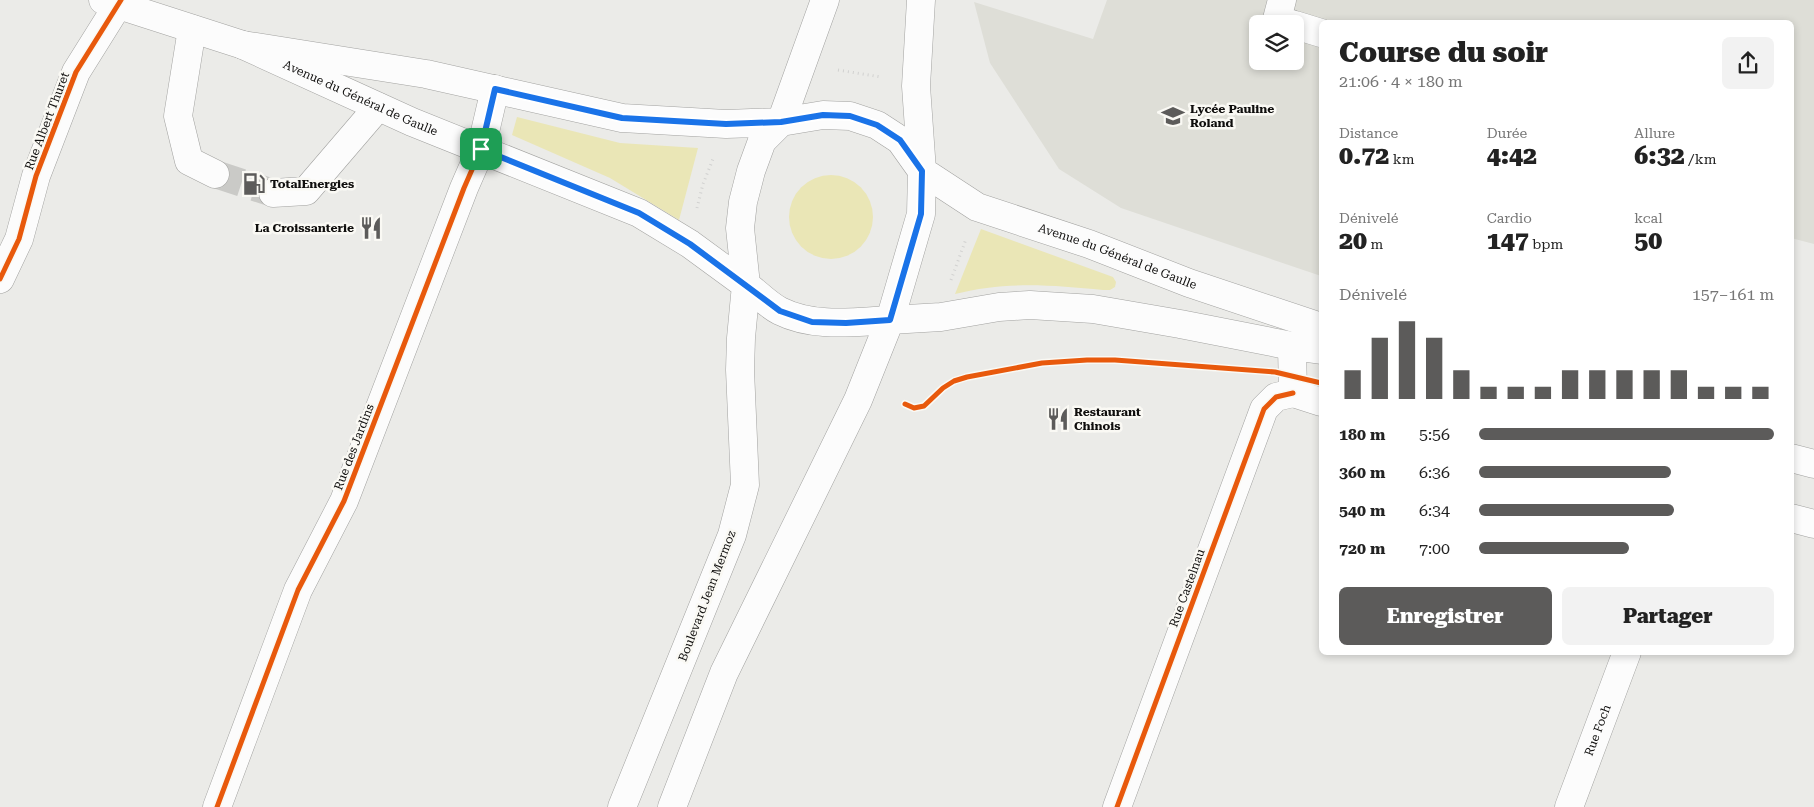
<!DOCTYPE html>
<html lang="fr">
<meta charset="utf-8">
<style>
body{margin:0;font-family:"Roboto Serif",serif;background:#f2f2f2;color:#222;height:100vh;display:flex;flex-direction:column;font-size:19px;white-space:nowrap}
*{box-sizing:border-box;margin:0}
p{font-size:16px;color:#767676}
.icon{flex:none;width:28px;height:28px;fill:none;stroke:currentColor;stroke-width:2;stroke-linecap:round;stroke-linejoin:round}
.map{position:relative;flex:1;overflow:hidden}
.side{position:absolute;left:1319px;top:20px;width:475px;height:635px;display:flex;flex-direction:column;background:#fff;border-radius:8px;box-shadow:0 2px 8px #0003}
.side>*{flex:none}
.controls{position:absolute;left:1249px;top:15px;display:grid;gap:10px}
.controls a{display:grid;place-items:center;width:55px;height:55px;border-radius:8px;background:#fff;box-shadow:0 2px 8px #0003;font-size:25px}
.pin{position:absolute;display:grid;place-items:center;width:42px;height:42px;color:#fff;margin:-21px;border-radius:10px;box-shadow:0 2px 8px #0006}
.round{display:grid;place-items:center;flex:none;width:52px;height:52px;border-radius:8px;background:#f2f2f2}
.headline{display:flex;align-items:center;justify-content:space-between;height:85px;padding:0 20px}
h1{font-size:28px;font-weight:800;line-height:38px}
.figures{display:grid;grid-template-columns:repeat(3,1fr);gap:8px;height:85px;padding:5px 20px}
.figures div{display:grid;align-content:center}
.figures b{font-size:25px;font-weight:800}
.figures small{font-size:14px;font-weight:400}
.figures p{font-size:14px}
.chart{height:140px;padding:10px 20px}
.chart p{display:flex;justify-content:space-between}
.chart svg{width:100%;height:90px;margin-top:5px;stroke:#5c5b5a;stroke-width:6}
.button{display:flex;gap:10px;margin-top:auto;padding:10px 20px}
.button a{flex:1;height:58px;border-radius:8px;background:#5c5b5a;color:#fff;font-size:20px;font-weight:800;line-height:58px;text-align:center}
.button a+a{background:#f2f2f2;color:#222}
ul{padding:0 20px;list-style:none;font-size:16px}
li{display:grid;grid-template-columns:80px 60px 1fr;align-items:center;height:38px}
li i{height:12px;border-radius:6px;background:#5c5b5a}
.map>svg:first-child{display:block}
.built{fill:#deded7;fill-rule:evenodd}
.green{fill:#eae6b6}
.lines{fill:none;stroke-linecap:round;stroke-linejoin:round}
.minor-tunnel{stroke:#cacac7;stroke-width:28;stroke-dasharray:28 14;stroke-linecap:butt}
.minor-casing{stroke:#a2a2a0;stroke-width:29}
.major-casing{stroke:#a2a2a0;stroke-width:29}
.path{stroke:#d1d1d0;stroke-width:3;stroke-dasharray:1 4;stroke-linecap:butt}
.minor{stroke:#fcfcfc;stroke-width:28}
.major{stroke:#fcfcfc;stroke-width:28}
.cycleway-casing{stroke:#faf9f4;stroke-width:8}
.cycleway{stroke:#e8590c;stroke-width:5}
.route-casing{stroke:#fff;stroke-width:10}
.route{stroke:#1a73e8;stroke-width:6}
.labels{text-anchor:middle;dominant-baseline:central;stroke-width:5;stroke-linejoin:round;paint-order:stroke}
.street-label{font-size:12px;fill:#0f0e0d;stroke:#faf9f4}
.poi-label{font-size:12px;font-weight:bold;fill:#0f0e0d;stroke:#faf9f4;text-anchor:start}
</style>
<div class="map">
<svg width="1814" height="807" viewBox="0 0 1814 807">
<rect width="100%" height="100%" fill="#ebebe8"/>
<path class="built" d="M 1107,0 L 1814,0 L 1814,244 L 1791,238 L 1791,22 L 1321,22 L 1321,276 L 1121,208 L 1059,169 L 990,63 L 974,2 L 1093,39 ZM 1258,24 L 1295,24 L 1295,61 L 1258,61 Z"/>
<g class="green">
<path d="M 517,117 L 620,143 L 698,148 L 679,220 L 610,178 L 512,135 Z"/>
<circle cx="831" cy="217" r="42"/>
<path d="M 981,229 L 1113,277 L 1116,282 L 1115,287 L 1110,290 L 1103,290 C 1051,285 1006,281 955,294 Z"/>
</g>
<g class="lines">
<path class="minor-tunnel" d="M 215,174 L 273,193"/>
<defs>
<g id="minor">
<path d="M 1282,0 L 1277,19 L 1291,24"/>
<path d="M 1295,25 L 1321,33"/>
<path d="M 192,29 L 178,116 L 189,161 L 215,174"/>
<path d="M 273,193 L 306,191 L 378,107"/>
<path d="M 0,279 L 19,239 L 36,176 L 76,72 L 121,0"/>
<path d="M 1292,346 L 1293,393 L 1321,402"/>
<path d="M 1791,518 L 1814,524"/>
<path d="M 217,807 L 298,590 L 344,501 L 464,188 L 481,149 L 495,89"/>
<path d="M 1117,807 L 1264,409 L 1276,397 L 1293,393"/>
<path id="s1" d="M 1569,807 L 1627,652"/>
</g>
<g id="major">
<path id="s2" d="M 103,0 L 243,45 L 412,122 L 639,213 L 690,244 L 746,285 L 741,338 L 740,370 L 745,485 L 732,535 L 622,807"/>
<path id="s3" d="M 921,0 L 916,86 L 922,171 L 977,207 L 1089,244 L 1189,283 L 1321,327"/>
<path d="M 243,45 L 426,74 L 622,118 L 726,124 L 781,122 L 823,115 L 850,116 L 877,125 L 900,140 L 922,171 L 921,214 L 890,320 C 854,322 814,328 780,311 C 768,305 757,293 746,285 L 740,228 L 743,202 L 751,171 L 762,141 L 781,122 L 825,0"/>
<path d="M 1791,458 L 1814,464"/>
<path d="M 672,807 L 724,673 L 858,400 L 890,320 L 941,317 L 999,307 L 1030,305 L 1093,309 L 1180,324 L 1292,346 L 1321,350"/>
</g>
</defs>
<use href="#minor" class="minor-casing"/>
<use href="#major" class="major-casing"/>
<g class="path">
<path d="M 838,70 L 881,77"/>
<path d="M 697,208 L 703,184 L 713,159"/>
<path d="M 951,280 L 966,239"/>
</g>
<use href="#minor" class="minor"/>
<use href="#major" class="major"/>
<defs>
<g id="cycleway">
<path d="M 0,279 L 19,239 L 36,176 L 76,72 L 121,0"/>
<path d="M 905,404 L 914,408 L 924,406 L 943,388 L 954,381 L 967,377 L 1042,363 L 1087,360 L 1115,360 L 1275,372 L 1321,383"/>
<path d="M 217,807 L 298,590 L 344,501 L 464,188 L 481,149 L 495,89"/>
<path d="M 1117,807 L 1264,409 L 1276,397 L 1293,393"/>
</g>
</defs>
<use href="#cycleway" class="cycleway-casing"/>
<use href="#cycleway" class="cycleway"/>
</g>
<g class="lines">
<defs>
<path id="route" d="M 495,89 L 622,118 L 726,124 L 781,122 L 823,115 L 850,116 L 877,125 L 900,140 L 922,171 L 921,214 L 890,320 L 846,323 L 812,322 L 780,311 L 690,244 L 639,213 L 481,149 Z"/>
</defs>
<use href="#route" class="route-casing"/>
<use href="#route" class="route"/>
</g>
<defs>
<symbol id="school-bare" viewBox="-9 -9 18 18"><path d="M0-5L7-2L0 1L-7-2ZM-4 1L0 2.5L4 1V4Q0 6-4 4Z" fill="#5c5b5a" stroke="#faf9f4" stroke-width="2.5" paint-order="stroke"/></symbol>
<symbol id="fuel-bare" viewBox="-9 -9 18 18"><path d="M-5.5-6h7V0h2V4h1.3V-2.5L3-4.5l.8-.8L6-3V5H2.5V1h-1V6h-7ZM-4.2-4.7v3.2H.2V-4.7Z" fill="#5c5b5a" stroke="#faf9f4" stroke-width="2.5" paint-order="stroke"/></symbol>
<symbol id="restaurant-bare" viewBox="-9 -9 18 18"><path d="M-5-6h1v4h1v-4h1v4h1v-4h1v5L-1.5 .5V6h-2V.5L-5-1ZM5-6V6H3V1.5H1.5Q1.5-4 5-6Z" fill="#5c5b5a" stroke="#faf9f4" stroke-width="2.5" paint-order="stroke"/></symbol>
</defs>
<g fill-rule="evenodd">
<use href="#school-bare" x="1157" y="100" width="32" height="32"/>
<use href="#fuel-bare" x="238" y="168" width="32" height="32"/>
<use href="#restaurant-bare" x="355" y="212" width="32" height="32"/>
<use href="#restaurant-bare" x="1042" y="403" width="32" height="32"/>
</g>
<g class="labels">
<g class="street-label">
<text stroke="none"><textPath href="#s2" startOffset="276">Avenue du Général de Gaulle</textPath></text>
<text transform="translate(47 121) rotate(-69)">Rue Albert Thuret</text>
<text stroke="none"><textPath href="#s3" startOffset="386">Avenue du Général de Gaulle</textPath></text>
<text transform="translate(354 447) rotate(-69)">Rue des Jardins</text>
<text transform="translate(1187 588) rotate(-70)">Rue Castelnau</text>
<text transform="translate(707 596) rotate(-69)">Boulevard Jean Mermoz</text>
<text stroke="none"><textPath href="#s1" startOffset="82">Rue Foch</textPath></text>
</g>
<g class="poi-label">
<text x="1190" y="109">Lycée Pauline<tspan x="1190" dy="14">Roland</tspan></text>
<text x="270" y="184">TotalEnergies</text>
<text x="354" y="228" text-anchor="end">La Croissanterie</text>
<text x="1074" y="412">Restaurant<tspan x="1074" dy="14">Chinois</tspan></text>
</g>
</g>
</svg>
<div class="controls">
<a><svg class="icon" aria-label="layers" viewBox="0 0 24 24"><path d="M12 4l9 5-9 5-9-5zM3 14l9 5 9-5"/></svg></a>
</div>
<div class="pin" style="left:481px;top:149px;background:#1e9e55"><svg class="icon" aria-label="arrive" viewBox="0 0 24 24"><path d="M6 21V4h12l-3 4 3 4H6"/></svg></div>
<section class="side">
<div class="headline"><div><h1>Course du soir</h1><p>21:06 · 4 × 180 m</p></div><a class="round"><svg class="icon" aria-label="share" viewBox="0 0 24 24"><path d="M12 15V3M7 8l5-5 5 5M5 13v7h14v-7"/></svg></a></div>
<div class="figures">
<div><p>Distance</p><b>0.72<small> km</small></b></div>
<div><p>Durée</p><b>4:42</b></div>
<div><p>Allure</p><b>6:32<small> /km</small></b></div>
</div>
<div class="figures">
<div><p>Dénivelé</p><b>20<small> m</small></b></div>
<div><p>Cardio</p><b>147<small> bpm</small></b></div>
<div><p>kcal</p><b>50</b></div>
</div>
<div class="chart"><p><span>Dénivelé</span>157–161 m</p>
<svg viewBox="0 0 160 44" preserveAspectRatio="none"><path d="M5 44V30M15 44V14M25 44V6M35 44V14M45 44V30M55 44V38M65 44V38M75 44V38M85 44V30M95 44V30M105 44V30M115 44V30M125 44V30M135 44V38M145 44V38M155 44V38"/></svg>
</div>
<ul>
<li><b>180 m</b>5:56<i style="width:100%"></i></li>
<li><b>360 m</b>6:36<i style="width:65%"></i></li>
<li><b>540 m</b>6:34<i style="width:66%"></i></li>
<li><b>720 m</b>7:00<i style="width:51%"></i></li>
</ul>
<div class="button"><a>Enregistrer</a><a>Partager</a></div>
</section>
</div>
